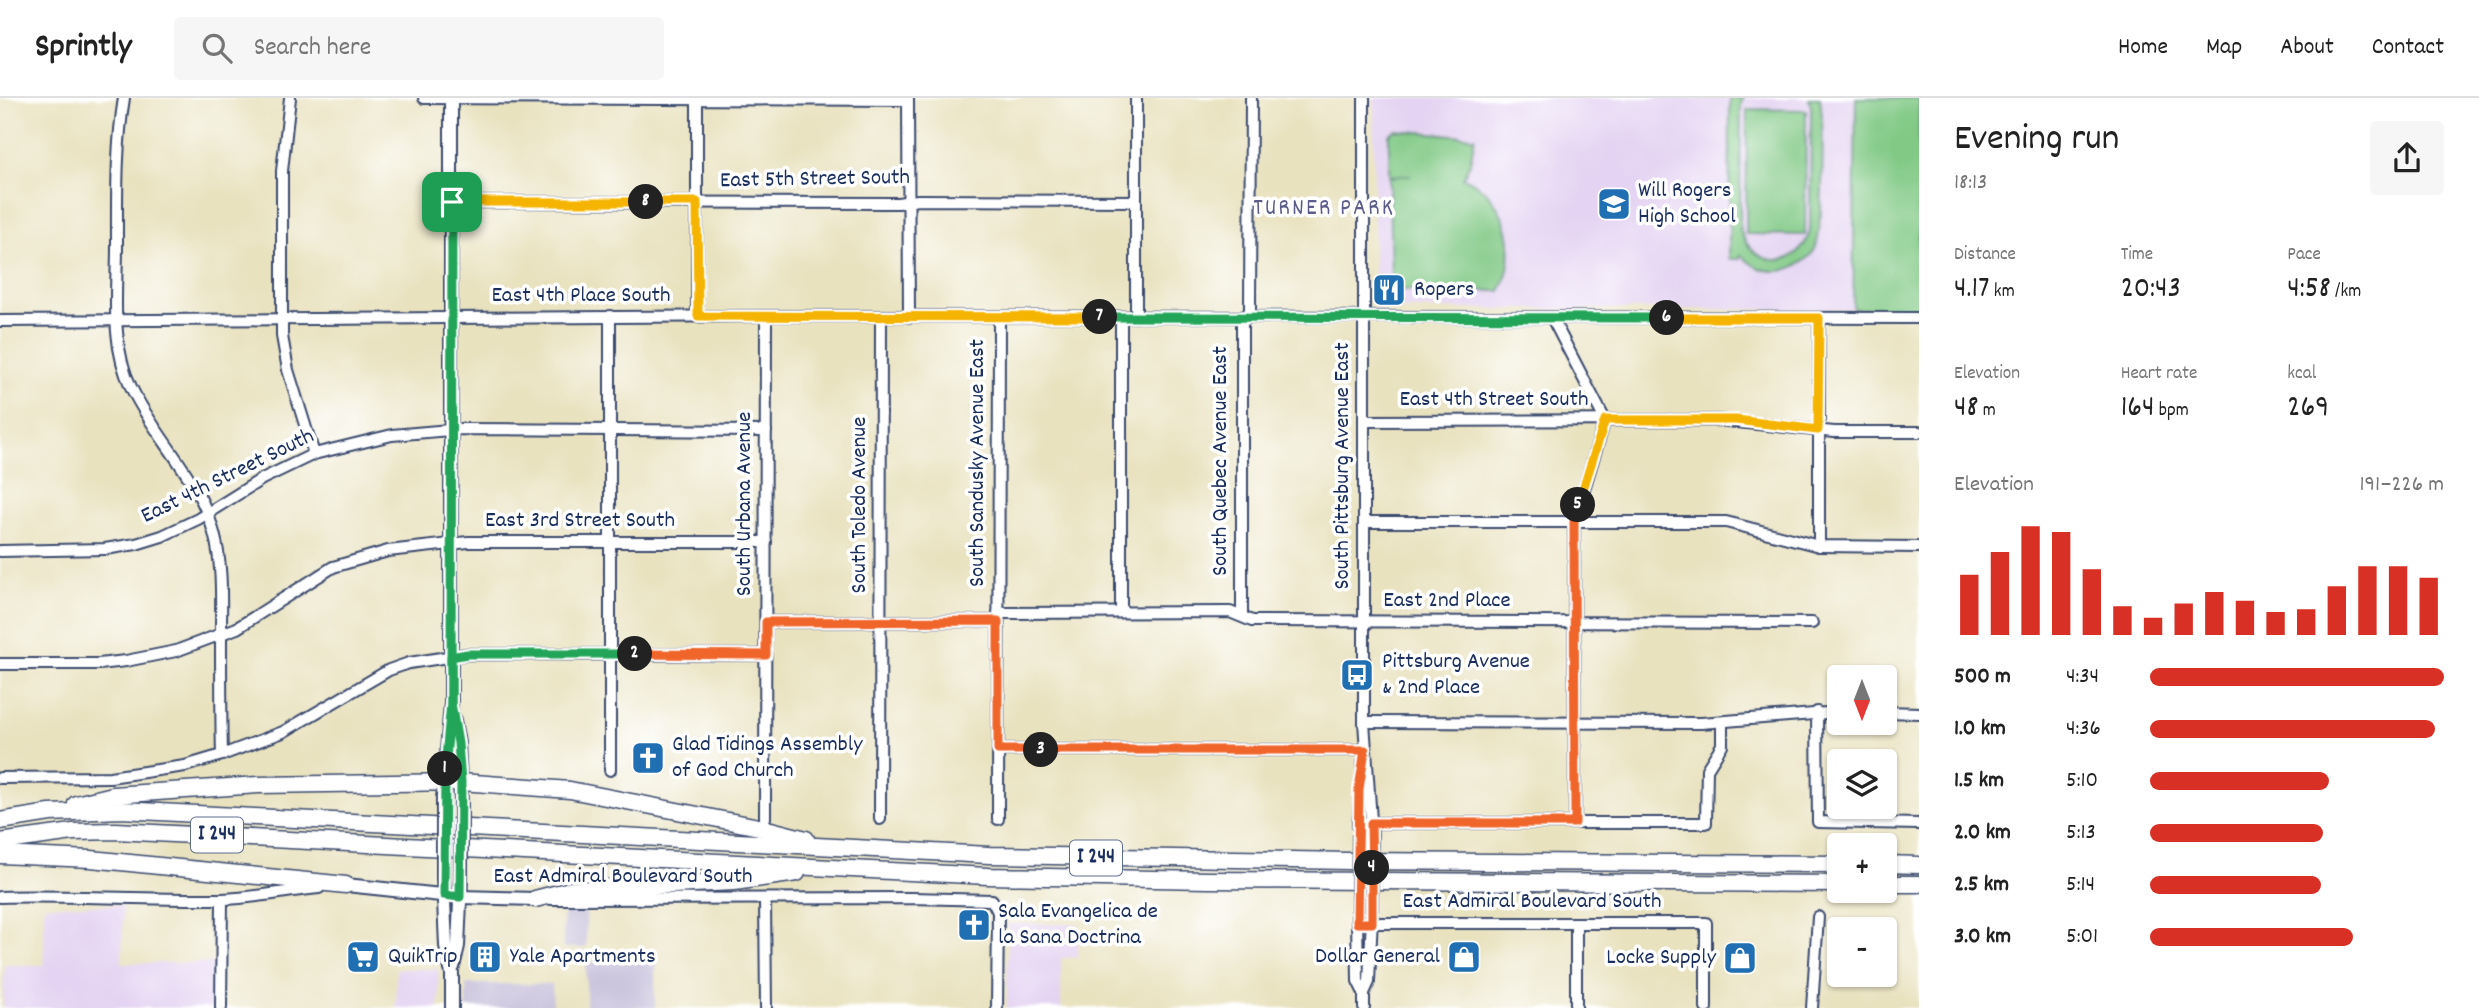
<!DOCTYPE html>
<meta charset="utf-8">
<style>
body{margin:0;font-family:Dekko,sans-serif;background:#f6f6f6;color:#222;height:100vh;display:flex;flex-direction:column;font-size:26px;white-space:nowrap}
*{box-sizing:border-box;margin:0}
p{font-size:23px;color:#767676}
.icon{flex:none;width:38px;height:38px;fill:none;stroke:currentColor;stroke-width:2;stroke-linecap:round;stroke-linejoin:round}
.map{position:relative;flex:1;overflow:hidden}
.drawer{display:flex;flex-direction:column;background:#fff;width:560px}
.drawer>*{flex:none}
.needle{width:46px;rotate:180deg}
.fabs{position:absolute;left:1827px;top:567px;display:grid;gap:14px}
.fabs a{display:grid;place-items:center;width:70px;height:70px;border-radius:7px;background:#fff;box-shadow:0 2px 5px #0004;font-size:35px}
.pin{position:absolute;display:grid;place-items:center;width:60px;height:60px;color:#fff;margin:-30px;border-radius:14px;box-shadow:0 4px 10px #0006}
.km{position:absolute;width:35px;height:35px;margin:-18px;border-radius:50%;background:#222;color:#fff;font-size:19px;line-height:35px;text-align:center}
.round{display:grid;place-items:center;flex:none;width:74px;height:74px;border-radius:7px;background:#f6f6f6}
.summary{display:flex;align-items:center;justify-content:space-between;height:119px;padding:0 35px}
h1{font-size:38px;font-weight:600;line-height:52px}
.stats{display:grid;grid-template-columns:repeat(3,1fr);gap:10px;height:119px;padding:7px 35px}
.stats div{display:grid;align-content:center}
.stats b{font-size:30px;font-weight:600}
.stats small{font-size:19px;font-weight:400}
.stats p{font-size:19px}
.chart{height:196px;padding:14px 35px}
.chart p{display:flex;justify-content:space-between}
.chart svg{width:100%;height:126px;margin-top:7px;stroke:#d93025;stroke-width:6}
ul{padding:0 35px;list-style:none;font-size:23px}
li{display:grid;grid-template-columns:112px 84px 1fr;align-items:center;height:52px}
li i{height:18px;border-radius:9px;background:#d93025}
header{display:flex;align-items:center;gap:42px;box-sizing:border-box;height:98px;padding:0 35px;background:#fff;border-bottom:2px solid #e0e0e0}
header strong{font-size:33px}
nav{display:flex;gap:38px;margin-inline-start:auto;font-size:24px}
.search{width:490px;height:63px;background:#f6f6f6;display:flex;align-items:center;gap:18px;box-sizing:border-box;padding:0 24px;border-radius:7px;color:#767676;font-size:26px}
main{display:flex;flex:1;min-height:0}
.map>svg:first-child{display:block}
.built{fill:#e4d3f2}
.industrial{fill:#c6c0da}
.green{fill:#81c985;stroke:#4e7c72;stroke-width:2}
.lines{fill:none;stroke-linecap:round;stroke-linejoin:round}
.minor-casing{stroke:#3a4a6d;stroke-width:14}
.major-casing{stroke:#3a4a6d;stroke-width:16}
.highway-casing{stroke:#3a4a6d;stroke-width:19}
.minor{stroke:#fff;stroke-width:10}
.major{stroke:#fff;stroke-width:12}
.highway{stroke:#fff;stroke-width:16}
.minor-bridge-casing{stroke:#3a4a6d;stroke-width:14;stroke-linecap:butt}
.major-bridge-casing{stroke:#3a4a6d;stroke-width:16;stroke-linecap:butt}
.minor-bridge{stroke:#fff;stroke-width:10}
.major-bridge{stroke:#fff;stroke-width:12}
.split-1-casing{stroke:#fff;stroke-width:14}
.split-2-casing{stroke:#fff;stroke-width:14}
.split-3-casing{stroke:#fff;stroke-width:14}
.split-4-casing{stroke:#fff;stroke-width:14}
.split-5-casing{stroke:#fff;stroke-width:14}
.split-6-casing{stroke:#fff;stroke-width:14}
.split-7-casing{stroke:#fff;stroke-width:14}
.split-8-casing{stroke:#fff;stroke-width:14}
.split-9-casing{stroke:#fff;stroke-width:14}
.split-1{stroke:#22a559;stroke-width:9}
.split-2{stroke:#22a559;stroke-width:9}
.split-3{stroke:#f0652b;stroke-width:9}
.split-4{stroke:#f0652b;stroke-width:9}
.split-5{stroke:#f0652b;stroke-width:9}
.split-6{stroke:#f5b400;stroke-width:9}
.split-7{stroke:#22a559;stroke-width:9}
.split-8{stroke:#f5b400;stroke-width:9}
.split-9{stroke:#f5b400;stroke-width:9}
.labels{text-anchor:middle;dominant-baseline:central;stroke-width:7;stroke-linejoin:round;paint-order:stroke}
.shield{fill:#fff;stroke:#5f6d8e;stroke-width:2}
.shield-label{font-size:21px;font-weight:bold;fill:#1b2f5e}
.street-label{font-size:23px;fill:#1b2f5e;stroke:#fff}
.poi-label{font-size:23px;fill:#1b2f5e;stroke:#fff;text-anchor:start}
.neighbourhood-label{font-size:24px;letter-spacing:2px;fill:#5d5d8b;stroke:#fff}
</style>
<header>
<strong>Sprintly</strong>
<div class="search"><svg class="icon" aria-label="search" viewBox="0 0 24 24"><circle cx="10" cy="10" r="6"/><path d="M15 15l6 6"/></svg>Search here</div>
<nav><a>Home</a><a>Map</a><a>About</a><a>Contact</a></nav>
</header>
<main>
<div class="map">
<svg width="1919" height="910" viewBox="0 0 1919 910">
<rect width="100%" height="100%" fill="#fff"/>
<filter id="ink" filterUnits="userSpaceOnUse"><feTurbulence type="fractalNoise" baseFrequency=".0143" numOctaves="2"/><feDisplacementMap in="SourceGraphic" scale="14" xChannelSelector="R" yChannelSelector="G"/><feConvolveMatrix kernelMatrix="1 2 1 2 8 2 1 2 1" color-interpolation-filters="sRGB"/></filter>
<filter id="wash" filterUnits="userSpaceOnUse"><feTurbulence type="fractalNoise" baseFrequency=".00686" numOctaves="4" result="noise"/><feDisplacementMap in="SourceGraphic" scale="28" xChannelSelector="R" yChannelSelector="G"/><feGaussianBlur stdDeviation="1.57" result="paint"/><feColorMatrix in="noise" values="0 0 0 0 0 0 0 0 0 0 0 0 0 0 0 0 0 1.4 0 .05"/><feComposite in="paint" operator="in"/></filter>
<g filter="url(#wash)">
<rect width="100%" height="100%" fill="#e9e2bf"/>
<g class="built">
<path d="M 1374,0 L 1856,0 L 1853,211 L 1374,211 Z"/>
<path d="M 44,807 L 123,807 L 122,865 L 213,865 L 214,910 L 3,910 L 4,867 L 44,867 Z"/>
<path d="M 1008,826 L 1078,826 L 1078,859 L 1061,860 L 1061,910 L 1007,910 Z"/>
<path d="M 396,871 L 438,871 L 439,910 L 396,910 Z"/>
</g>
<g class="industrial">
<rect x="563" y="812" width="23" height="38"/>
<rect x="586" y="864" width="69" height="46"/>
<path d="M 466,886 L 552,886 L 553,910 L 466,910 Z"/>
</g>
<g class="green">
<path d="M 1730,0 L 1743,0 L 1741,6 L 1740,130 C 1750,170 1800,175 1810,132 L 1811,9 L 1809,0 L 1820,0 C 1824,23 1824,132 1815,151 C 1809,162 1796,169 1785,172 C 1767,176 1753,169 1741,157 L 1740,161 L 1729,161 Z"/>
<path d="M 1856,0 L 1919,0 L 1919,212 L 1853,211 Z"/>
<path d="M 1747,11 L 1806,12 L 1805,137 L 1746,136 Z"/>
<path d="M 1395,32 L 1475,39 L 1470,65 L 1463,80 C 1507,96 1521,155 1500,193 L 1402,192 L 1391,182 L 1389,79 L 1411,77 L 1389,78 L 1389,37 Z"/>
</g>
</g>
<g filter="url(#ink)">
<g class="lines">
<defs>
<g id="minor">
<path d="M 124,0 C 116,49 117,98 117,148 C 117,194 110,246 131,289 C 155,340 199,379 214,435 C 223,468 221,502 221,535 C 221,576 221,617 222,657"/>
<path d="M 290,0 L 282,73 L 282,238 L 288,272 L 314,356"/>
<path d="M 424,0 L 908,2"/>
<path d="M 697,0 L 697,218"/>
<path d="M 908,0 L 909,219"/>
<path d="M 1136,0 L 1136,219"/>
<path d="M 1364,0 L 1364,624 L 1372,736"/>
<path d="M 451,104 L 898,105 L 918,102 L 1136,103"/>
<path d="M 610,218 L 610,672"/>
<path d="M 1552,220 L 1605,322 L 1574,424 L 1575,725"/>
<path d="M 0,223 L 766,218 L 1919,220"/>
<path d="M 1364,323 L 1717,322 L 1834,334 L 1919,334"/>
<path d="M 1364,424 L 1726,424 L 1819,448 L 1919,449"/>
<path d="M 1819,448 L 1819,220"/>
<path d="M 0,453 L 105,451 L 136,446 L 162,438 L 198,421 L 262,381 L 314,356 L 392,337 L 461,331 L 766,333"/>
<path d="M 1121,514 L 1121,219"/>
<path d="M 998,515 L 1230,514 L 1252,523 L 1263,523 L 1812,525"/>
<path d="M 1242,518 L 1242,226 L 1250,212 L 1251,0"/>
<path d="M 766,524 L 998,523"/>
<path d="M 0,566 L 99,566 L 126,563 L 176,553 L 237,530 L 333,469 L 388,453 L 468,444 L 766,444"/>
<path d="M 1817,614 L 1818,724 L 1919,726"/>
<path d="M 1885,614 L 1919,615"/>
<path d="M 1364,624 L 1701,625 L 1839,614"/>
<path d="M 998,652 L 1365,652"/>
<path d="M 0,680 L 110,679 L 185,668 L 222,657 L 283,634 L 389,572 L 409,565 L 467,556 L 766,557"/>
<path d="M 765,720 L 766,218"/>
<path d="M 880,721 L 881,219"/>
<path d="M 998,721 L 999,219"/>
<path d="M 1358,725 L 1706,725 L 1707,671 L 1722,647 L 1722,624"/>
<path d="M 1358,729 L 1363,665"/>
<path d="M 0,799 C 74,797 148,802 222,801 C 255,800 287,793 319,790"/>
<path d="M 551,801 L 911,800 L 992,802 L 998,814 L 997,910"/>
<path d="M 765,801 L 766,910"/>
<path d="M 1357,819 L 1358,883 L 1364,895"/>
<path d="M 1357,825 L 1706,825 L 1706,910"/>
<path d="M 221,910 L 222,801"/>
<path d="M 1364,910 L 1364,895 L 1369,884 L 1372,819"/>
<path d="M 1576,910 L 1576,825"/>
<path d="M 1812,910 L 1818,819"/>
</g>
<g id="major">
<path d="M 454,622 L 458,645 L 461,703"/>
<path d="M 443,701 L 451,605 L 451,0"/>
<path d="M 443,780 L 446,848 L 452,876 L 452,910"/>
<path d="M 346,787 L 460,799 L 535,801"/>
<path d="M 453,869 L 458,848 L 461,782"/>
</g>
<g id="highway">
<path d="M 76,706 L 113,697 L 258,687 L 461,684 L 570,692 L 759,729 L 806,741"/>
<path d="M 0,723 L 50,715 L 121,712 L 989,757 L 1350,763 L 1839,766"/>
<path d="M 0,744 L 73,734 L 116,733 L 988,778 L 1208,782 L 1839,786"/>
<path d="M 0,757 L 91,761 L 346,787"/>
<path d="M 1885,766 L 1919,767"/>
<path d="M 1885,786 L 1919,786"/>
<path d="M 535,801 L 570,792 L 734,784 L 797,775"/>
</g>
</defs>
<use href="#minor" class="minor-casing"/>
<use href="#major" class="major-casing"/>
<use href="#highway" class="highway-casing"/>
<use href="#minor" class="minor"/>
<use href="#major" class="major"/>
<use href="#highway" class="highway"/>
<defs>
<g id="minor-bridge">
<path d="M 1372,736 L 1372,814"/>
<path d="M 1357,814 L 1358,736"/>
</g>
<g id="major-bridge">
<path d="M 443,701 L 443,780"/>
<path d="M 461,782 L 461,703"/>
</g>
</defs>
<use href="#minor-bridge" class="minor-bridge-casing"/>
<use href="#major-bridge" class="major-bridge-casing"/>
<use href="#minor-bridge" class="minor-bridge"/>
<use href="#major-bridge" class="major-bridge"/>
</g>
</g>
<g class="lines" filter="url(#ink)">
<defs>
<path id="split-1" d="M 445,671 L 451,605 L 452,104"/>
<path id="split-2" d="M 445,671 L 444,797 L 460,799 L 461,684 L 458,645 L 451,605 L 451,559 L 467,556 L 635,556"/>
<path id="split-3" d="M 635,556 L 766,557 L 766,524 L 998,523 L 998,652 L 1041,652"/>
<path id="split-4" d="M 1041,652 L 1365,652 L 1359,691 L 1357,825 L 1372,825 L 1372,770"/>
<path id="split-5" d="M 1372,770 L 1371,725 L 1575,725 L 1574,424 L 1578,407"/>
<path id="split-6" d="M 1578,407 L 1605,322 L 1736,322 L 1818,332 L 1819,220 L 1667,220"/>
<path id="split-7" d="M 1100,219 L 1667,220"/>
<path id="split-8" d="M 646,104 L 697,104 L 698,218 L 1100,219"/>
<path id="split-9" d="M 452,104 L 646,104"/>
</defs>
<use href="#split-1" class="split-1-casing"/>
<use href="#split-2" class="split-2-casing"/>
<use href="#split-3" class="split-3-casing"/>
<use href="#split-4" class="split-4-casing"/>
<use href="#split-5" class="split-5-casing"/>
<use href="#split-6" class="split-6-casing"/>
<use href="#split-7" class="split-7-casing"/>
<use href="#split-8" class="split-8-casing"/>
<use href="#split-9" class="split-9-casing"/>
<use href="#split-1" class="split-1"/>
<use href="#split-2" class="split-2"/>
<use href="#split-3" class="split-3"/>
<use href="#split-4" class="split-4"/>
<use href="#split-5" class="split-5"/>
<use href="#split-6" class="split-6"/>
<use href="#split-7" class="split-7"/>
<use href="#split-8" class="split-8"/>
<use href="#split-9" class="split-9"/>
</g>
<defs>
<symbol id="school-square" viewBox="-11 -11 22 22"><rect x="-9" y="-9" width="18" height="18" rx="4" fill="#1f6fb2" stroke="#fff"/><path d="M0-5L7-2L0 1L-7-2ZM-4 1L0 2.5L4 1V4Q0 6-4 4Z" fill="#fff"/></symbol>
<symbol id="restaurant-square" viewBox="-11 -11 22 22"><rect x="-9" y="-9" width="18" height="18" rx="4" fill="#1f6fb2" stroke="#fff"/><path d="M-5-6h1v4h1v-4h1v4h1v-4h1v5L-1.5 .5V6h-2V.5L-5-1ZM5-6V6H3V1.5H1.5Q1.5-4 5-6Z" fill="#fff"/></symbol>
<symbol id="bus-square" viewBox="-11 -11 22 22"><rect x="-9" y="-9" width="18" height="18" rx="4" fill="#1f6fb2" stroke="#fff"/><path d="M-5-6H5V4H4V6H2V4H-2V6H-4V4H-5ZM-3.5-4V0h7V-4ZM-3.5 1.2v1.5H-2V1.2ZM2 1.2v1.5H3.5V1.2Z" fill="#fff"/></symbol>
<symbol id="church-square" viewBox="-11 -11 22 22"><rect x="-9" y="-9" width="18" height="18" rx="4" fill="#1f6fb2" stroke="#fff"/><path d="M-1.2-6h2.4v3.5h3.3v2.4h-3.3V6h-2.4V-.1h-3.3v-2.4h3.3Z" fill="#fff"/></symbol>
<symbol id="supermarket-square" viewBox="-11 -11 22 22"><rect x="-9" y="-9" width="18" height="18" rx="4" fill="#1f6fb2" stroke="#fff"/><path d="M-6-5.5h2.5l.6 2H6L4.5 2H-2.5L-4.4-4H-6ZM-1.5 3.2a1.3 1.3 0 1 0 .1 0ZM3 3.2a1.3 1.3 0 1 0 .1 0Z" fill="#fff"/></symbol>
<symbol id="building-square" viewBox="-11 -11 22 22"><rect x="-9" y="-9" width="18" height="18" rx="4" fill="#1f6fb2" stroke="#fff"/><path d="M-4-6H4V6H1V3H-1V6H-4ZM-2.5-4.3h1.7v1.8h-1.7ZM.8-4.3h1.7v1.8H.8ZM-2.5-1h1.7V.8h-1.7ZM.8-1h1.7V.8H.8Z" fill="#fff"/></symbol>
<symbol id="shop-square" viewBox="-11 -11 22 22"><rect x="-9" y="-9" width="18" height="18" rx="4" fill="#1f6fb2" stroke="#fff"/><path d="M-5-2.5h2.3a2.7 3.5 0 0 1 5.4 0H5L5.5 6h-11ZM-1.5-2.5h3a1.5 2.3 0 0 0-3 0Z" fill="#fff"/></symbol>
</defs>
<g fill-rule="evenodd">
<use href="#school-square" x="1595" y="87" width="38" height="38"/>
<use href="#restaurant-square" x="1370" y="173" width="38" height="38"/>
<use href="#bus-square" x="1338" y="558" width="38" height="38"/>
<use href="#church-square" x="629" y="641" width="38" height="38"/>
<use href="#church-square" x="955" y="808" width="38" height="38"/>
<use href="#supermarket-square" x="344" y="840" width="38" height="38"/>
<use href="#building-square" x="466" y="840" width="38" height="38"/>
<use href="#shop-square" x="1445" y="840" width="38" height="38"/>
<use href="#shop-square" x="1721" y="841" width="38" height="38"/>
</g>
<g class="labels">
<g class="shield">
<rect x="191" y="719.5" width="52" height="35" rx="5"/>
<rect x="1070" y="742.5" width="52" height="35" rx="5"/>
</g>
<g class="shield-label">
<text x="217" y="737">I 244</text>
<text x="1096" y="760">I 244</text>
</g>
<g class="street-label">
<text transform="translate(815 82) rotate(-1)">East 5th Street South</text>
<text x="581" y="198">East 4th Place South</text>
<text x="1494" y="302">East 4th Street South</text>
<text transform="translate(1221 363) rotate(-90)">South Quebec Avenue East</text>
<text transform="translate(978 365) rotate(-90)">South Sandusky Avenue East</text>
<text transform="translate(1343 368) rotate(-90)">South Pittsburg Avenue East</text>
<text transform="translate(228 379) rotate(-26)">East 4th Street South</text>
<text transform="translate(745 406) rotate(-90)">South Urbana Avenue</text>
<text transform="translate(860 407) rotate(-90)">South Toledo Avenue</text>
<text x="580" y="423">East 3rd Street South</text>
<text x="1447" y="503">East 2nd Place</text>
<text x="623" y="779">East Admiral Boulevard South</text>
<text x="1532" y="804">East Admiral Boulevard South</text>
</g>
<g class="poi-label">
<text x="1638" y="93">Will Rogers<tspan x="1638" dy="26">High School</tspan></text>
<text x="1414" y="192">Ropers</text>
<text x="1382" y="564">Pittsburg Avenue<tspan x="1382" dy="26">&amp; 2nd Place</tspan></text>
<text x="672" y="647">Glad Tidings Assembly<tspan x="672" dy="26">of God Church</tspan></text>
<text x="998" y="814">Sala Evangelica de<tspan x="998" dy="26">la Sana Doctrina</tspan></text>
<text x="388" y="859">QuikTrip</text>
<text x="510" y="859">Yale Apartments</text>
<text x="1440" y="859" text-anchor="end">Dollar General</text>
<text x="1716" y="860" text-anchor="end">Locke Supply</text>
</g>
<g class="neighbourhood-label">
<text x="1324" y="111">TURNER PARK</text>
</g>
</g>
</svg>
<div class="fabs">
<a><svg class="needle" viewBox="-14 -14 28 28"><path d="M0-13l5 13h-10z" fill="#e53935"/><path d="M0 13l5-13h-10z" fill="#767676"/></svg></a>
<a><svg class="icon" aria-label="layers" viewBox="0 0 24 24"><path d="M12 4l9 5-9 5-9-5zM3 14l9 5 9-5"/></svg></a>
<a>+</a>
<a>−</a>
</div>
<div class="pin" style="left:452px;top:104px;background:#1e9e55"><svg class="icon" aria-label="arrive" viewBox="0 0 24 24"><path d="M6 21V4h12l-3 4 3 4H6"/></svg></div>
<b class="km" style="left:445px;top:671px">1</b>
<b class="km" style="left:635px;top:556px">2</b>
<b class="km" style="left:1041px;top:652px">3</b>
<b class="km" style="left:1372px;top:770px">4</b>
<b class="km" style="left:1578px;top:407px">5</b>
<b class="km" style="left:1667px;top:220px">6</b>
<b class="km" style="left:1100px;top:219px">7</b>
<b class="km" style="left:646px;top:104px">8</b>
</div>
<section class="drawer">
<div class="summary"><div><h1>Evening run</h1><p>18:13</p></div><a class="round"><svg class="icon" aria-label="share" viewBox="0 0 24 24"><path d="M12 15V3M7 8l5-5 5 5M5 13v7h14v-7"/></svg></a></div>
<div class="stats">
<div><p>Distance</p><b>4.17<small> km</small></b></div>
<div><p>Time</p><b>20:43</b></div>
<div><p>Pace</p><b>4:58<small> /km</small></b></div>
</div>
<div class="stats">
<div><p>Elevation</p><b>48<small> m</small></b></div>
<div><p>Heart rate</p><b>164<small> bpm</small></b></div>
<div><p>kcal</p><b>269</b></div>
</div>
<div class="chart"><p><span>Elevation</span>191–226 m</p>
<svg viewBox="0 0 160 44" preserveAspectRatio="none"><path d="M5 44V23M15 44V15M25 44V6M35 44V8M45 44V21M55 44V34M65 44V38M75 44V33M85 44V29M95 44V32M105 44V36M115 44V35M125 44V27M135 44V20M145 44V20M155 44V24"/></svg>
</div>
<ul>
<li><b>500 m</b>4:34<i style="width:100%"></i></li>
<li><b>1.0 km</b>4:36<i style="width:97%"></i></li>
<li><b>1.5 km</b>5:10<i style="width:61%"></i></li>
<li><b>2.0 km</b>5:13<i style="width:59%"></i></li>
<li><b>2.5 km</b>5:14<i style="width:58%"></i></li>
<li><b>3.0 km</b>5:01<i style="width:69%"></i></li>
</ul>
</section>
</main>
